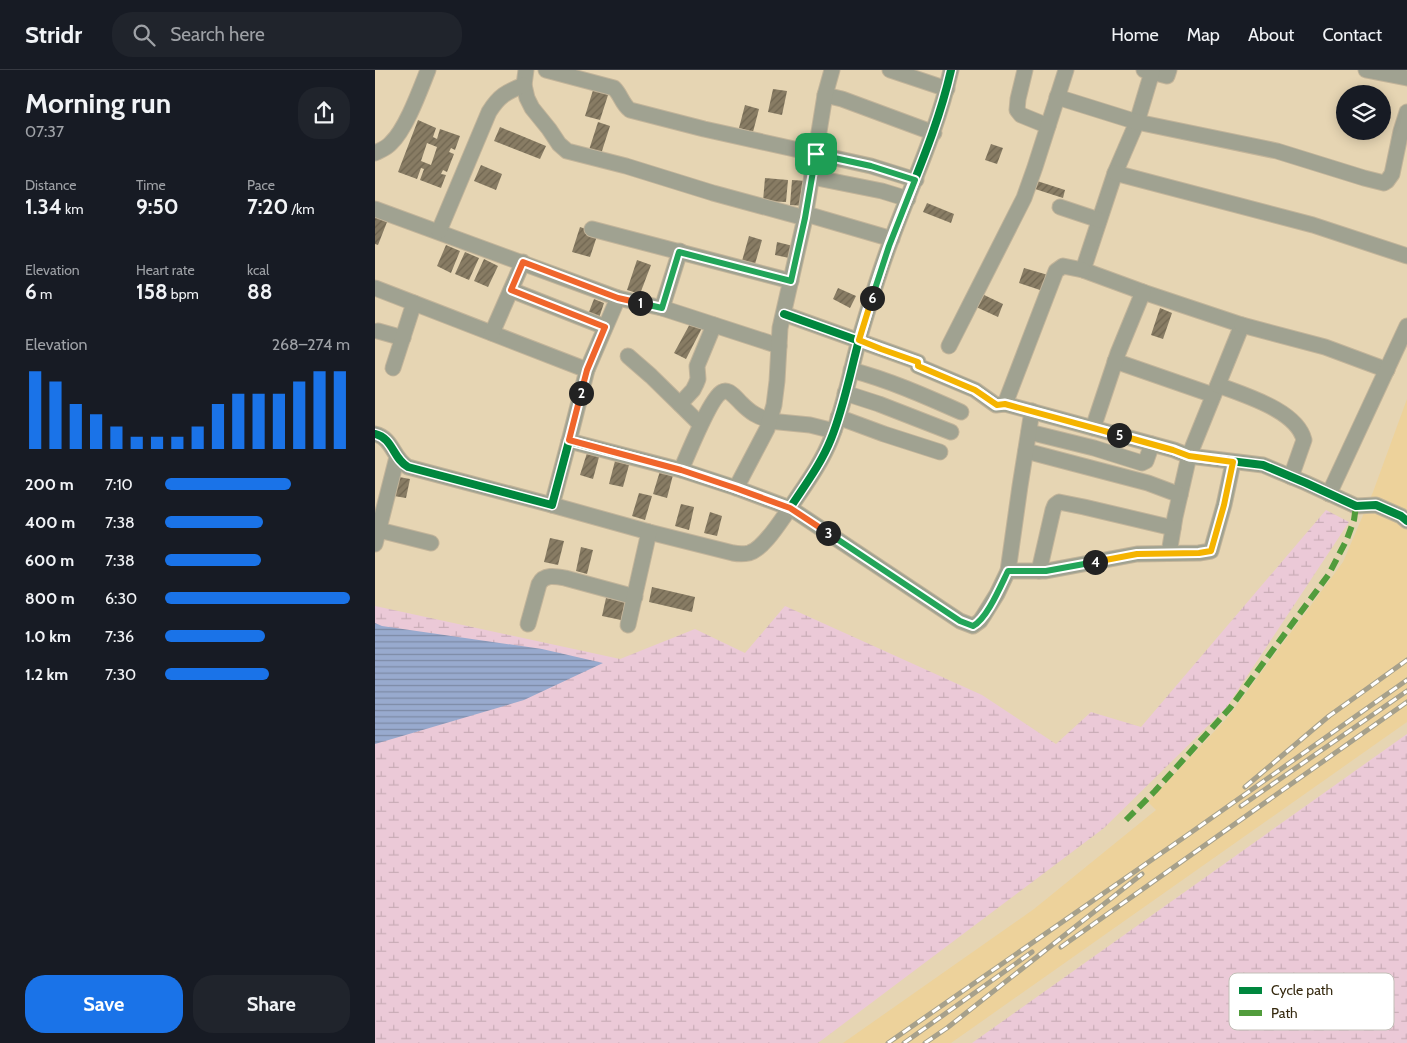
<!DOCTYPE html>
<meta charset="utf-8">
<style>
body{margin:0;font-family:Cabin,sans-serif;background:#20242c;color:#f1f3f6;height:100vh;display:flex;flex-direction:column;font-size:19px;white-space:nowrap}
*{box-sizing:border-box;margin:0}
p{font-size:16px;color:#9ea1a6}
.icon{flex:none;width:28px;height:28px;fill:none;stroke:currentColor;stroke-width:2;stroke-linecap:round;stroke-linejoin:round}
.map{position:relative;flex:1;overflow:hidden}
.drawer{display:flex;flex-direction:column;background:#171b24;width:375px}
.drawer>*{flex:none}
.tools{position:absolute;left:961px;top:15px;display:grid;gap:10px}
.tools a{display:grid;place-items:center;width:55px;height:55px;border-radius:50%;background:#171b24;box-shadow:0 2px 12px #0003;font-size:25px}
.pin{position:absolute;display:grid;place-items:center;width:42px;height:42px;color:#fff;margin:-21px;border-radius:10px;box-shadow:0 2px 8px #0006}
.km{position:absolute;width:25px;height:25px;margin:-12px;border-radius:50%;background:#222;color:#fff;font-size:14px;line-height:25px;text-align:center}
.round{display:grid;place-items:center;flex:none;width:52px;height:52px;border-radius:20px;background:#20242c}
.summary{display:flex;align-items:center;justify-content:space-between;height:85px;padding:0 25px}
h1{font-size:28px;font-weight:700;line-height:38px}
.stats{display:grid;grid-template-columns:repeat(3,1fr);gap:8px;height:85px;padding:5px 25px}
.stats div{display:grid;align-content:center}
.stats b{font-size:21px;font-weight:700}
.stats small{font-size:14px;font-weight:400}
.stats p{font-size:14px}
.chart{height:140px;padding:10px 25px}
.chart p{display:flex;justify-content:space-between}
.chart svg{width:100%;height:90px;margin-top:5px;stroke:#1a73e8;stroke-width:6}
.cta{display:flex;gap:10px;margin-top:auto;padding:10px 25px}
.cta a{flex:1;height:58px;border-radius:20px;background:#1a73e8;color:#fff;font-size:20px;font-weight:700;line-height:58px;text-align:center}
.cta a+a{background:#20242c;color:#f1f3f6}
ul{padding:0 25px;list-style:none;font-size:16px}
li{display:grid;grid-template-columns:80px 60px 1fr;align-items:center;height:38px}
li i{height:12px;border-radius:6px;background:#1a73e8}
header{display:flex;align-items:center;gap:30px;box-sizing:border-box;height:70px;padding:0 25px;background:#171b24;border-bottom:1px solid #363941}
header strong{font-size:24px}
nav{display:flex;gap:28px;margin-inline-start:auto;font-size:18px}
.search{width:350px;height:45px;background:#20242c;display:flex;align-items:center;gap:12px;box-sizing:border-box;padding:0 18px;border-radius:20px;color:#9ea1a6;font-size:19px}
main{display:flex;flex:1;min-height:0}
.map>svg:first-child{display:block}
.built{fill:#edd29b}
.wetland{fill:url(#wetland-marsh)}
.water{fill:url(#water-rules)}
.building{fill:url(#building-hatch);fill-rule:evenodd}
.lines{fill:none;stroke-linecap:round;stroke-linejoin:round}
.minor-casing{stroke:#c2b49a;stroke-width:17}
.minor{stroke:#a0a291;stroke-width:15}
.rail-casing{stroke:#a6a08b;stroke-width:5}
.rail{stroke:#fff;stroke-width:3;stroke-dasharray:9;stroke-linecap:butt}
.quiet{stroke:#519c3c;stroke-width:6;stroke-dasharray:12 6;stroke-linecap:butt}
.cycleway-casing{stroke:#fff;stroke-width:11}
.cycleway{stroke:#00873e;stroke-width:8}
.split-1-casing{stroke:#fff;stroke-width:10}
.split-2-casing{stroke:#fff;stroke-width:10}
.split-3-casing{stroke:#fff;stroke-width:10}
.split-4-casing{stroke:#fff;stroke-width:10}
.split-5-casing{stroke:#fff;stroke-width:10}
.split-6-casing{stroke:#fff;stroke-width:10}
.split-7-casing{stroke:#fff;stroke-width:10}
.split-1{stroke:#22a559;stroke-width:6}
.split-2{stroke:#f0652b;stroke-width:6}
.split-3{stroke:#f0652b;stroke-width:6}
.split-4{stroke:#22a559;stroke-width:6}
.split-5{stroke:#f5b400;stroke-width:6}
.split-6{stroke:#f5b400;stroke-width:6}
.split-7{stroke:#22a559;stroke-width:6}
.key{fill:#fff;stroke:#c2bfb7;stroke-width:1}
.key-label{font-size:14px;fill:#35290f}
</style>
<header>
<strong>Stridr</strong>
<div class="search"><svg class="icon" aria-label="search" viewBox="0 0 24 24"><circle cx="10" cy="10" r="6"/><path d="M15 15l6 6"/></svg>Search here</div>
<nav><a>Home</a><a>Map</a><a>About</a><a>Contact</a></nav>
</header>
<main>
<section class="drawer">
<div class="summary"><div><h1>Morning run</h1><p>07:37</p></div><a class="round"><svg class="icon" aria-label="share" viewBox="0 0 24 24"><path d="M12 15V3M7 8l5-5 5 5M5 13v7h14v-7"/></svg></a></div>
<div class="stats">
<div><p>Distance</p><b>1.34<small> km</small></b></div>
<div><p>Time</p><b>9:50</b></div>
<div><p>Pace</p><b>7:20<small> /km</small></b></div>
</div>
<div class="stats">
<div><p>Elevation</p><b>6<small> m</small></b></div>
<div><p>Heart rate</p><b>158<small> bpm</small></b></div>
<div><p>kcal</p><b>88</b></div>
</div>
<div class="chart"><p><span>Elevation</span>268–274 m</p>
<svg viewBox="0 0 160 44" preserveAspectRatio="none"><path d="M5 44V6M15 44V11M25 44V22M35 44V27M45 44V33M55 44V38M65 44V38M75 44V38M85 44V33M95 44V22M105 44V17M115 44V17M125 44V17M135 44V11M145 44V6M155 44V6"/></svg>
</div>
<ul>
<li><b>200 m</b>7:10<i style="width:68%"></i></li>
<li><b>400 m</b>7:38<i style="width:53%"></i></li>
<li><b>600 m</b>7:38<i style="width:52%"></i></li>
<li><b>800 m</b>6:30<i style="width:100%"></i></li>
<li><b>1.0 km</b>7:36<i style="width:54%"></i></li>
<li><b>1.2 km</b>7:30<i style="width:56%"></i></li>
</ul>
<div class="cta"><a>Save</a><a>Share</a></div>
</section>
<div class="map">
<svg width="1032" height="973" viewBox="0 0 1032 973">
<defs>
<pattern id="wetland-marsh" width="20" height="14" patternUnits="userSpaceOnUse" patternTransform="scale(1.25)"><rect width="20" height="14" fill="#ebc9d7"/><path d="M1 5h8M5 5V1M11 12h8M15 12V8" fill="none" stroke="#caadb7"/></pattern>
<pattern id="water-rules" width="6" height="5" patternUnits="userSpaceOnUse" patternTransform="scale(1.25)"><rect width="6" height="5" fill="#98aace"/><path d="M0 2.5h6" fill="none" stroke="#7d8aa6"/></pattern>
<pattern id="building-hatch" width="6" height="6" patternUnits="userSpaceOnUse" patternTransform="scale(1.25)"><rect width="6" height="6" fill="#887c64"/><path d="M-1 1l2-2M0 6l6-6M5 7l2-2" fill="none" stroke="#706651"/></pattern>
</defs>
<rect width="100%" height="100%" fill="#e6d5b3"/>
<path class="built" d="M 1032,329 L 1032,652 L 576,973 L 468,973 L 659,839 L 781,740 L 773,732 L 853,647 L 968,492 L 998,422 Z"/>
<g class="wetland">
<path d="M 951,440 L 974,452 L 851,638 L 729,758 L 443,973 L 0,973 L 0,536 L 245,589 L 320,559 L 370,583 L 410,536 L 607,625 L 681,674 L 716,642 L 766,657 Z"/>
<path d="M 1032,664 L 1032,973 L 597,973 Z"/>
</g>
<path class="water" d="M 0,553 L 7,556 L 167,579 L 228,593 L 149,630 L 0,674 Z"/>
<g class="building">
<path d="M 219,17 L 234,22 L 225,50 L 210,46 Z"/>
<path d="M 398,19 L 412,21 L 407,45 L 393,42 Z"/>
<path d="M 370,35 L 384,39 L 378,62 L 364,58 Z"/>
<path d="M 43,50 L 61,58 L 58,67 L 62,69 L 65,59 L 85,66 L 80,80 L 76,78 L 74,82 L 79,84 L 72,102 L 68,100 L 66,104 L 71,105 L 66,118 L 45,110 L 49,99 L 46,98 L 42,109 L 23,102 ZM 52,73 L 62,77 L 56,95 L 46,91 Z"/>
<path d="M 223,52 L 235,56 L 226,84 L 214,80 Z"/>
<path d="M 125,57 L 171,76 L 165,89 L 119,71 Z"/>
<path d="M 616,74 L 628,78 L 622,94 L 610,90 Z"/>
<path d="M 106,95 L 127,104 L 121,120 L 99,111 Z"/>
<path d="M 390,108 L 413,110 L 411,132 L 388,131 Z"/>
<path d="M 417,110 L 432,111 L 430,136 L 415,135 Z"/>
<path d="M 659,110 L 690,120 L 688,128 L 657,118 Z"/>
<path d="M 552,133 L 579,144 L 576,153 L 548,142 Z"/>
<path d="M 0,147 L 12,152 L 3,175 L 0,174 Z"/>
<path d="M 205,157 L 223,163 L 215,187 L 197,182 Z"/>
<path d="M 374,166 L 387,170 L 380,194 L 367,191 Z"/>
<path d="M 402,172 L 422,177 L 419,189 L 400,185 Z"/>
<path d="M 71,175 L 85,181 L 76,203 L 62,196 Z"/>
<path d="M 90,182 L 104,188 L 94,210 L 80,204 Z"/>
<path d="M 109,189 L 123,196 L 113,217 L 99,211 Z"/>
<path d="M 262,190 L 276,195 L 265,224 L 252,220 Z"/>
<path d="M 649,198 L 673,205 L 668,221 L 644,213 Z"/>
<path d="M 463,218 L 481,226 L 475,238 L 458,229 Z"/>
<path d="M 605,223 L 628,234 L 623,247 L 599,236 Z"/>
<path d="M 219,229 L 229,233 L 223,251 L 212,247 Z"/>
<path d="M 785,238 L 797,243 L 788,269 L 776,265 Z"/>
<path d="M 316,252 L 327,258 L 311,289 L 299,283 Z"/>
<path d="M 212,383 L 224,387 L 218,409 L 205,405 Z"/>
<path d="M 240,391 L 254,395 L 248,417 L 234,414 Z"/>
<path d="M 285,401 L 298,405 L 292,428 L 278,424 Z"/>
<path d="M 24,407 L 35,409 L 31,428 L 19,426 Z"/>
<path d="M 264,423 L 277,426 L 270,450 L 257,446 Z"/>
<path d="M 306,434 L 319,437 L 314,460 L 300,456 Z"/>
<path d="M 335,442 L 347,446 L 342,466 L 329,463 Z"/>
<path d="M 175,468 L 189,471 L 183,495 L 169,492 Z"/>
<path d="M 206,477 L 218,480 L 212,504 L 201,501 Z"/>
<path d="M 277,517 L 320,527 L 317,542 L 274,532 Z"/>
<path d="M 231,528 L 250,532 L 246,550 L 227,546 Z"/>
</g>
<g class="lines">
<defs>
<g id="minor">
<path d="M 151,0 L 149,15 L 152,28 L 157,38 L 174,59 L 184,74 L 192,81 L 251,96 L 338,123 L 430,148"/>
<path d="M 171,0 L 239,18 C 246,25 247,34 255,40 L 329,59 L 496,96 L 541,110"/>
<path d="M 515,0 L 572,19"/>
<path d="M 650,0 L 643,29 L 642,40 L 646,45 L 673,56"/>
<path d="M 769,0 L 792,6 L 794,0"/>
<path d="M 991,0 L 1032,8"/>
<path d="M 777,2 L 762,52 L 740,103 L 708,200 L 768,222 L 867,255 L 814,386 L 800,447 L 794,483"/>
<path d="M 450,25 L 467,29 L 559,63"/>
<path d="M 682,27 L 762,52 L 902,81 L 989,108 L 1009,113 L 1012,111 L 1017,104 L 1026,61 L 1032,42"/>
<path d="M 0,83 C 6,80 12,78 16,73 C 31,59 45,20 53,0"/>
<path d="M 740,103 L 938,155 L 1032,186"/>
<path d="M 437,107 L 507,121 L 533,129"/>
<path d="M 685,137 L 724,150"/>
<path d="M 0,139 L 243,228"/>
<path d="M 431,144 L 517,169"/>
<path d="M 217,159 L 416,211"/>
<path d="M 64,161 L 114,42 C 124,26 131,22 149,15"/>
<path d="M 0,218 L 212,300"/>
<path d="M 136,220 L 230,257"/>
<path d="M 287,238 L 305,181"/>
<path d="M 409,244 L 543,292 L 543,296 L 600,320 L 621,335 L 630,334 L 799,380 L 814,386 L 888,395 L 931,413 L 981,436 L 1001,435 L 1026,446 L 1032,451"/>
<path d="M 867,255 L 950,277 L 1012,300"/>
<path d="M 3,261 L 28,268"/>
<path d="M 117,263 L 148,192"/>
<path d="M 574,276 L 649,128 L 660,97 L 691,0"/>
<path d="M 253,286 L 276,306 L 325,354"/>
<path d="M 740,291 L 838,325"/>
<path d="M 18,298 L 39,233"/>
<path d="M 476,300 C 514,310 550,326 586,342"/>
<path d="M 843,315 C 868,325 922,340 929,370 L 916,407"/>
<path d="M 470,323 L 504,334 L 576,362"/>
<path d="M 305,334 L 318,320 L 321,314 L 323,309 L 322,296 L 339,255"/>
<path d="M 630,334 L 681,201 L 688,196 L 708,200"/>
<path d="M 463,347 L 509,364 L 565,382"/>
<path d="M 394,351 L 435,355 L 459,361"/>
<path d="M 718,358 L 743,283 L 768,222"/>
<path d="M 654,362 L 719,378 L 767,393 L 771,391 L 777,374"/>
<path d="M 0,364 C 18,368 18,389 33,397 L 177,435 L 194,371 L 306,400 L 361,418 L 415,438 C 430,415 446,394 456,369 C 469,337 475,303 484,270 C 493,239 503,206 514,176 C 536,116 562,62 576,0"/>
<path d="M 194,371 L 212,300 L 243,228 L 287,238 L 404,276"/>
<path d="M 651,381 L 773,413 L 805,425"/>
<path d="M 306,400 C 312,386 336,327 347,322 C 350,320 352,321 354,322 C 359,325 362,329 366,333 C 375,342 382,347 395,350"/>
<path d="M 361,418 L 392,359 L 399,335 L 402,311 L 405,258 L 430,148 L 450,25 L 457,0"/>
<path d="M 954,424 L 1032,256"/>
<path d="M 177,435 L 274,462 L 358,483 C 364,484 369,484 374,483 C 389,479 406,450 415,438 L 585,551 L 598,556 L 605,551 L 609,545 L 622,524 L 633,501 L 645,416 L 657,341"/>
<path d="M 4,460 L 56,473"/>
<path d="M 0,474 L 22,387"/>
<path d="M 633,501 L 671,501 L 762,484 L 824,483 L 836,481 L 849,435 L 858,393"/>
<path d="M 664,501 L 678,440 L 680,435 L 684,432 L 709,437 L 798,458"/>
<path d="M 153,554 L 164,514 C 169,504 180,506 190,508 L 260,527"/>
<path d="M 253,555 L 274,462"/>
</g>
</defs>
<use href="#minor" class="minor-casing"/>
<use href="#minor" class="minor"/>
<defs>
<g id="rail">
<path d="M 870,717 L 954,646 L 1032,590"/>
<path d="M 866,736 L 1032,621"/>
<path d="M 686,877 L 1032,632"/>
<path d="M 513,973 L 811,766 L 1032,610"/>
<path d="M 529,973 L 657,882"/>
<path d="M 550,973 L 572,958 L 767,804"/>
</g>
</defs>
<use href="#rail" class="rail-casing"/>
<use href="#rail" class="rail"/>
<path class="quiet" d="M 751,750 L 780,721 L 855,638 L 954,504 L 972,469 L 979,450 L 981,436"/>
<defs>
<g id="cycleway">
<path d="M 409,244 L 543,292 L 543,296 L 600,320 L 621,335 L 630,334 L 799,380 L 814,386 L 888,395 L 931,413 L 981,436 L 1001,435 L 1026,446 L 1032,451"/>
<path d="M 0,364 C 18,368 18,389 33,397 L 177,435 L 194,371 L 306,400 L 361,418 L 415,438 C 430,415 446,394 456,369 C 469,337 475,303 484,270 C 493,239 503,206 514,176 C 536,116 562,62 576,0"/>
</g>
</defs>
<use href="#cycleway" class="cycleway-casing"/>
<use href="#cycleway" class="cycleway"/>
</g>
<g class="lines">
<defs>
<path id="split-1" d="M 265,233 L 287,238 L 304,182 L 416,211 L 430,148 L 441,84"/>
<path id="split-2" d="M 206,323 L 212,300 L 230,257 L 136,220 L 148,192 L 243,228 L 265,233"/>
<path id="split-3" d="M 206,323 L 194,370 L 306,400 L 360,418 L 415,438 L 453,463"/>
<path id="split-4" d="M 453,463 L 585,551 L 598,556 C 612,549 626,515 633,501 L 671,501 L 720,492"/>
<path id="split-5" d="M 720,492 L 762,484 L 824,483 L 836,481 L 849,435 L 858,392 L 814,386 L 798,380 L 744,365"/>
<path id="split-6" d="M 497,228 L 484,270 L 506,279 L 543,292 L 543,296 L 600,320 L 622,335 L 630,334 L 744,365"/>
<path id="split-7" d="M 441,84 L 496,96 L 540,110 L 514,176 L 497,228"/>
</defs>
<use href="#split-1" class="split-1-casing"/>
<use href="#split-2" class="split-2-casing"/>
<use href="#split-3" class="split-3-casing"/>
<use href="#split-4" class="split-4-casing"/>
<use href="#split-5" class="split-5-casing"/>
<use href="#split-6" class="split-6-casing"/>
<use href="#split-7" class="split-7-casing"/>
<use href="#split-1" class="split-1"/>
<use href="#split-2" class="split-2"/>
<use href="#split-3" class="split-3"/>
<use href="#split-4" class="split-4"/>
<use href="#split-5" class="split-5"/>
<use href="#split-6" class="split-6"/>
<use href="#split-7" class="split-7"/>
</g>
<rect x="854" y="903" width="165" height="57" rx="8" class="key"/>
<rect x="864" y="917" width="23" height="7" fill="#00873e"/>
<rect x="864" y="940" width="23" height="6" fill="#519c3c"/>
<g class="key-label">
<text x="896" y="925">Cycle path</text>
<text x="896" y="948">Path</text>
</g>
</svg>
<div class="tools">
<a><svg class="icon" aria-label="layers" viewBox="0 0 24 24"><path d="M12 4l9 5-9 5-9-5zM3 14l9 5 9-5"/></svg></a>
</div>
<div class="pin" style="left:441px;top:84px;background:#1e9e55"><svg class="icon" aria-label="arrive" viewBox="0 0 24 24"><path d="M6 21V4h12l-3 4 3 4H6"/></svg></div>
<b class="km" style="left:265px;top:233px">1</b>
<b class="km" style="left:206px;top:323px">2</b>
<b class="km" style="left:453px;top:463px">3</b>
<b class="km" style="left:720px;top:492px">4</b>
<b class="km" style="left:744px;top:365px">5</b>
<b class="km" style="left:497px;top:228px">6</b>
</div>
</main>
